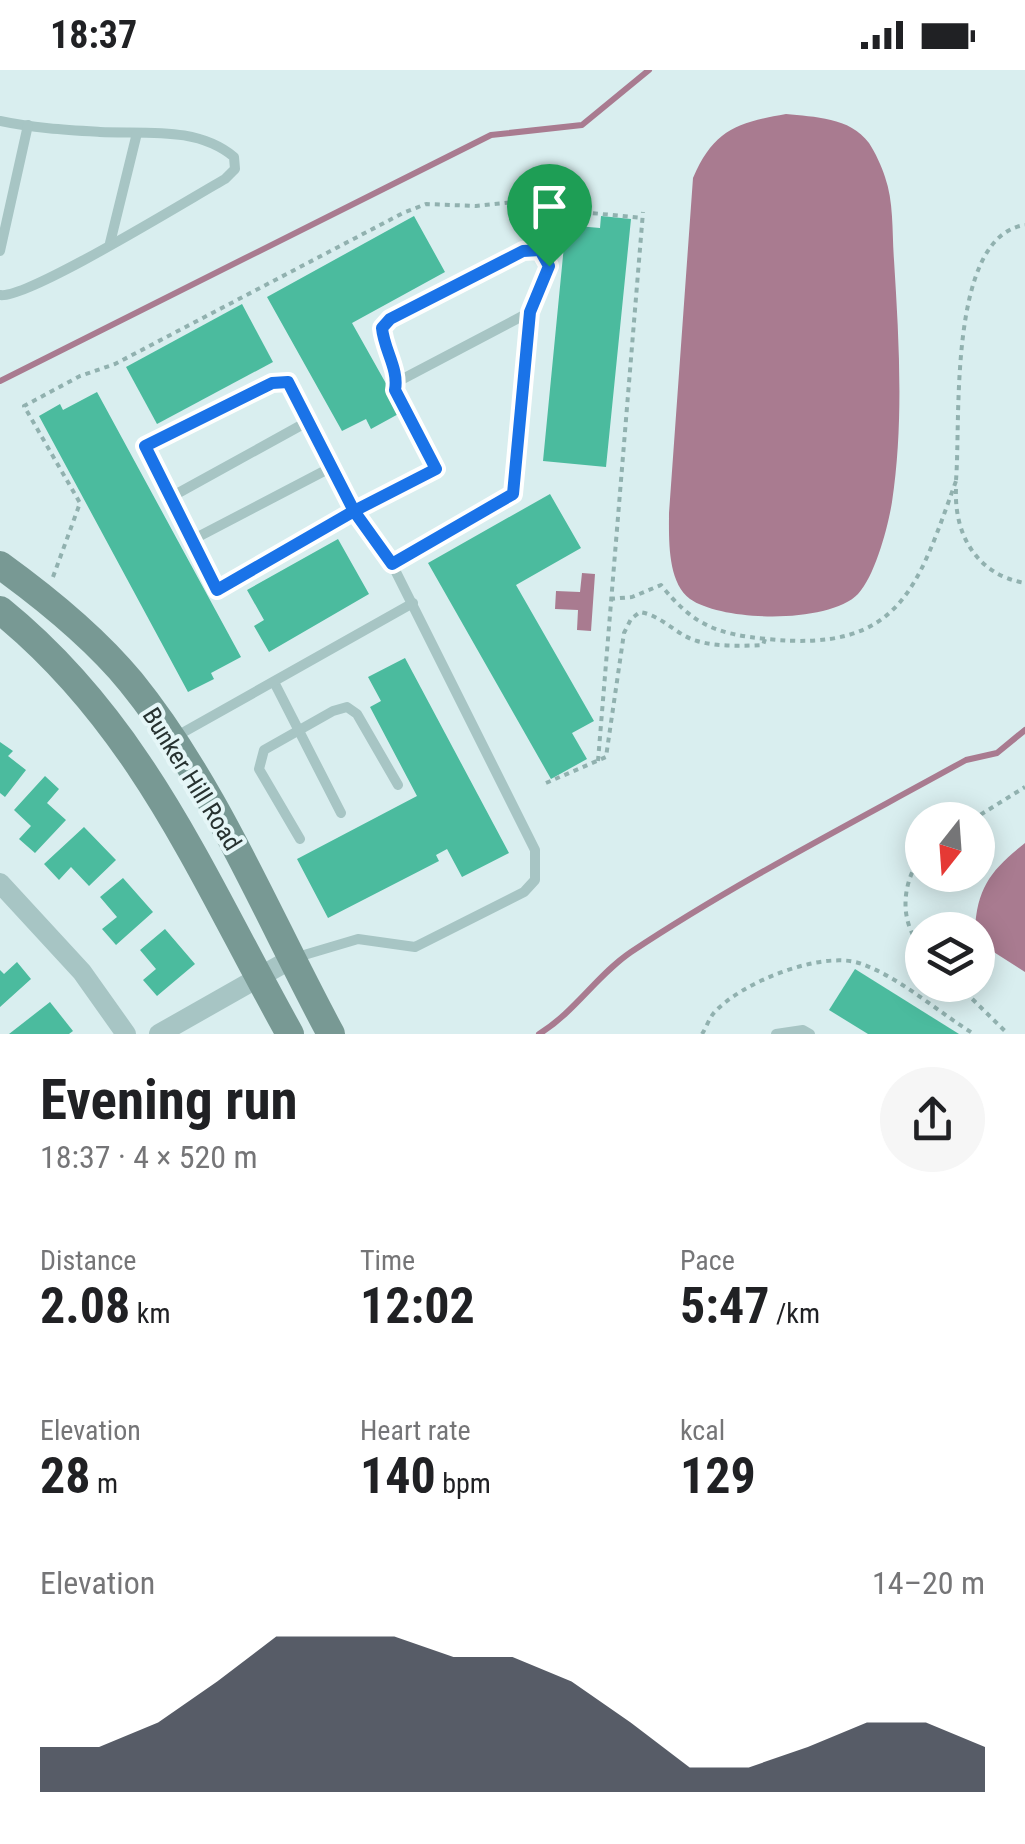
<!DOCTYPE html>
<meta charset="utf-8">
<style>
body{margin:0;font-family:"Roboto Condensed",sans-serif;background:#f6f6f6;color:#202124;height:100vh;display:flex;flex-direction:column;font-size:38px;white-space:nowrap}
*{box-sizing:border-box;margin:0}
p{font-size:32px;color:#757577}
.icon{flex:none;width:55px;height:55px;fill:none;stroke:currentColor;stroke-width:2;stroke-linecap:round;stroke-linejoin:round}
.map{position:relative;height:964px;overflow:hidden}
.drawer{display:flex;flex-direction:column;background:#fff;flex:1}
.drawer>*{flex:none}
.needle{width:65px;rotate:197deg}
.tools{position:absolute;left:905px;top:732px;display:grid;gap:20px}
.tools a{display:grid;place-items:center;width:90px;height:90px;border-radius:50%;background:#fff;box-shadow:0 5px 25px #0003;font-size:50px}
.pin{position:absolute;display:grid;place-items:center;width:85px;height:85px;color:#fff;margin:-102px -42px;border-radius:50% 50% 50% 0;rotate:-45deg;box-shadow:0 0 10px #0007}
.pin .icon{rotate:45deg}
.round{display:grid;place-items:center;flex:none;width:105px;height:105px;border-radius:52px;background:#f6f6f6}
.summary{display:flex;align-items:center;justify-content:space-between;height:170px;padding:0 40px}
h1{font-size:55px;font-weight:700;line-height:75px}
.metrics{display:grid;grid-template-columns:repeat(3,1fr);gap:15px;height:170px;padding:10px 40px}
.metrics div{display:grid;align-content:center}
.metrics b{font-size:50px;font-weight:700}
.metrics small{font-size:28px;font-weight:400}
.metrics p{font-size:28px}
.chart{height:280px;padding:20px 40px}
.chart p{display:flex;justify-content:space-between}
.chart svg{width:100%;height:180px;margin-top:10px;fill:#111827;opacity:.7}
.status{display:flex;justify-content:space-between;align-items:center;height:70px;padding:0 50px;background:#fff;direction:ltr}
.status svg{height:28px;fill:currentColor}
.map>svg:first-child{display:block}
.water{fill:#a97b90}
.lines{fill:none;stroke-linecap:round;stroke-linejoin:round}
.stream{stroke:#a97b90;stroke-width:6}
.building{fill:#4bbb9e}
.path{stroke:#91b1af;stroke-width:4;stroke-dasharray:5 5;stroke-linecap:butt}
.lane{stroke:#a7c5c4;stroke-width:10}
.street{stroke:#a7c5c4;stroke-width:20}
.secondary{stroke:#789994;stroke-width:28}
.route-casing{stroke:#fff;stroke-width:20}
.route{stroke:#1a73e8;stroke-width:12}
.labels{text-anchor:middle;dominant-baseline:central;stroke-width:8;stroke-linejoin:round;paint-order:stroke}
.street-label{font-size:25px;fill:#273230;stroke:#e5f6f7}
</style>
<div class="status"><b>18:37</b><svg viewBox="0 0 49 12"><path d="M0 12V9h3v3zM5 12V6h3v6zM10 12V3h3v9zM15 12V0h3v12zM26 1h20v11H26zM47 4h2v5h-2z"/></svg></div>
<div class="map">
<svg width="1025" height="964" viewBox="0 0 1025 964">
<rect width="100%" height="100%" fill="#d9eeef"/>
<g class="water">
<path d="M 786,44 C 814,47 850,47 869,73 C 875,82 882,97 885,107 C 894,132 892,164 894,190 C 899,270 904,353 892,432 C 888,457 875,506 858,524 C 829,554 723,552 690,529 C 667,512 669,468 669,443 L 693,108 C 714,60 736,53 786,44 Z"/>
<path d="M 582,503 L 595,504 L 591,561 L 577,560 L 578,540 L 555,539 L 556,521 L 580,522 Z"/>
<path d="M 1025,773 L 1025,902 L 978,872 L 978,860 L 975,860 C 977,817 992,799 1025,773 Z"/>
</g>
<g class="lines">
<g class="stream">
<path d="M 0,311 L 491,65 L 582,55 L 649,0"/>
<path d="M 539,964 C 575,942 597,905 631,882 C 738,811 854,752 966,690 L 997,683 L 1025,660"/>
</g>
</g>
<g class="building">
<path d="M 414,146 L 445,202 L 352,253 L 402,342 L 371,359 L 366,349 L 342,361 L 267,227 Z"/>
<path d="M 601,146 L 631,149 L 606,397 L 543,391 L 566,155 L 600,158 Z"/>
<path d="M 242,234 L 273,292 L 157,354 L 126,297 Z"/>
<path d="M 97,322 L 241,587 L 211,603 L 214,609 L 188,622 L 39,346 L 60,334 L 63,340 Z"/>
<path d="M 550,424 L 581,478 L 516,515 L 594,651 L 572,663 L 587,689 L 551,709 L 428,493 Z"/>
<path d="M 338,469 L 369,524 L 269,582 L 254,556 L 264,550 L 247,520 Z"/>
<path d="M 405,588 L 509,783 L 462,807 L 447,779 L 436,785 L 439,791 L 328,848 L 297,789 L 417,726 L 370,637 L 381,631 L 368,607 Z"/>
<path d="M 0,672 L 13,681 L 8,686 L 26,700 L 5,727 L 0,723 Z"/>
<path d="M 45,706 L 59,719 L 47,733 L 66,750 L 35,783 L 19,769 L 31,756 L 14,740 Z"/>
<path d="M 84,757 L 116,790 L 89,816 L 71,797 L 59,810 L 44,794 Z"/>
<path d="M 123,808 L 153,842 L 116,875 L 102,859 L 117,847 L 100,827 Z"/>
<path d="M 165,859 L 195,894 L 157,926 L 143,910 L 156,899 L 140,880 Z"/>
<path d="M 17,892 L 31,909 L 0,937 L 0,900 L 4,904 Z"/>
<path d="M 855,899 L 959,964 L 868,964 L 829,940 Z"/>
<path d="M 50,932 L 73,961 L 69,964 L 9,964 Z"/>
</g>
<g class="lines">
<g class="path">
<path d="M 956,410 C 961,352 947,166 1025,155"/>
<path d="M 956,419 C 954,466 978,505 1025,513"/>
<path d="M 53,507 L 80,433 L 24,336 L 80,306 L 115,294 L 403,143 L 426,134 L 476,136 L 524,131 L 541,138 L 642,148"/>
<path d="M 610,529 L 632,527 L 661,515 C 693,555 716,564 767,569 C 900,583 917,519 956,411"/>
<path d="M 598,691 L 643,142"/>
<path d="M 546,713 L 606,687 L 624,563 L 631,549 L 640,542 C 663,546 676,565 697,571 C 718,577 742,576 763,575 L 765,569"/>
<path d="M 972,750 L 1025,717"/>
<path d="M 922,785 C 901,814 899,852 922,878"/>
<path d="M 958,915 L 1008,964"/>
<path d="M 702,964 C 706,958 709,949 713,944 C 739,913 823,879 862,894 C 902,909 938,942 974,964"/>
</g>
<g class="lane">
<path d="M 0,51 C 32,58 67,60 100,62 C 145,64 197,56 234,87 L 235,99 L 225,109 C 191,128 26,230 0,225"/>
<path d="M 110,173 L 137,63"/>
<path d="M 0,181 L 28,55"/>
<path d="M 397,312 L 384,274 L 382,258 L 391,249 L 523,181 L 540,180 L 549,195 L 530,242"/>
<path d="M 171,427 L 307,352 L 354,441 L 217,520 L 145,376 L 272,313 L 288,312 L 307,352"/>
<path d="M 192,470 L 330,398"/>
<path d="M 274,612 L 341,743"/>
<path d="M 175,667 L 413,533"/>
<path d="M 300,769 L 259,699 L 264,680 L 333,641 L 347,637 L 357,644 L 398,715"/>
<path d="M 294,888 L 358,869 L 415,877 L 524,822 L 535,810 L 535,780 L 392,494 L 513,424 L 530,242 L 397,312 L 395,320 L 436,399 L 354,441 L 392,494"/>
<path d="M 776,964 L 803,960 L 810,964"/>
</g>
<g class="street">
<path d="M 0,813 L 82,902 L 126,964"/>
<path d="M 159,964 L 293,888"/>
</g>
<g class="secondary">
<path d="M 0,495 C 47,529 94,567 131,612 C 216,717 267,846 331,964"/>
<path d="M 0,540 C 142,655 203,809 290,964"/>
</g>
</g>
<g class="lines">
<defs>
<path id="route" d="M 549,196 L 540,180 L 523,181 L 390,249 L 382,258 C 384,280 399,299 395,320 L 436,399 L 354,441 L 288,312 L 272,313 L 145,376 L 217,520 L 354,441 L 392,494 L 513,424 L 530,242 L 549,196"/>
</defs>
<use href="#route" class="route-casing"/>
<use href="#route" class="route"/>
</g>
<g class="labels">
<g class="street-label">
<text transform="translate(192 709) rotate(58)">Bunker Hill Road</text>
</g>
</g>
</svg>
<div class="tools">
<a><svg class="needle" viewBox="-14 -14 28 28"><path d="M0-13l5 13h-10z" fill="#e53935"/><path d="M0 13l5-13h-10z" fill="#757577"/></svg></a>
<a><svg class="icon" aria-label="layers" viewBox="0 0 24 24"><path d="M12 4l9 5-9 5-9-5zM3 14l9 5 9-5"/></svg></a>
</div>
<div class="pin" style="left:549px;top:196px;background:#1e9e55"><svg class="icon" aria-label="arrive" viewBox="0 0 24 24"><path d="M6 21V4h12l-3 4 3 4H6"/></svg></div>
</div>
<section class="drawer">
<div class="summary"><div><h1>Evening run</h1><p>18:37 · 4 × 520 m</p></div><a class="round"><svg class="icon" aria-label="share" viewBox="0 0 24 24"><path d="M12 15V3M7 8l5-5 5 5M5 13v7h14v-7"/></svg></a></div>
<div class="metrics">
<div><p>Distance</p><b>2.08<small> km</small></b></div>
<div><p>Time</p><b>12:02</b></div>
<div><p>Pace</p><b>5:47<small> /km</small></b></div>
</div>
<div class="metrics">
<div><p>Elevation</p><b>28<small> m</small></b></div>
<div><p>Heart rate</p><b>140<small> bpm</small></b></div>
<div><p>kcal</p><b>129</b></div>
</div>
<div class="chart"><p><span>Elevation</span>14–20 m</p>
<svg viewBox="0 0 160 44" preserveAspectRatio="none"><path d="M0 44V33L10 33L20 27L30 17L40 6L50 6L60 6L70 11L80 11L90 17L100 27L110 38L120 38L130 33L140 27L150 27L160 33V44z"/></svg>
</div>
</section>
